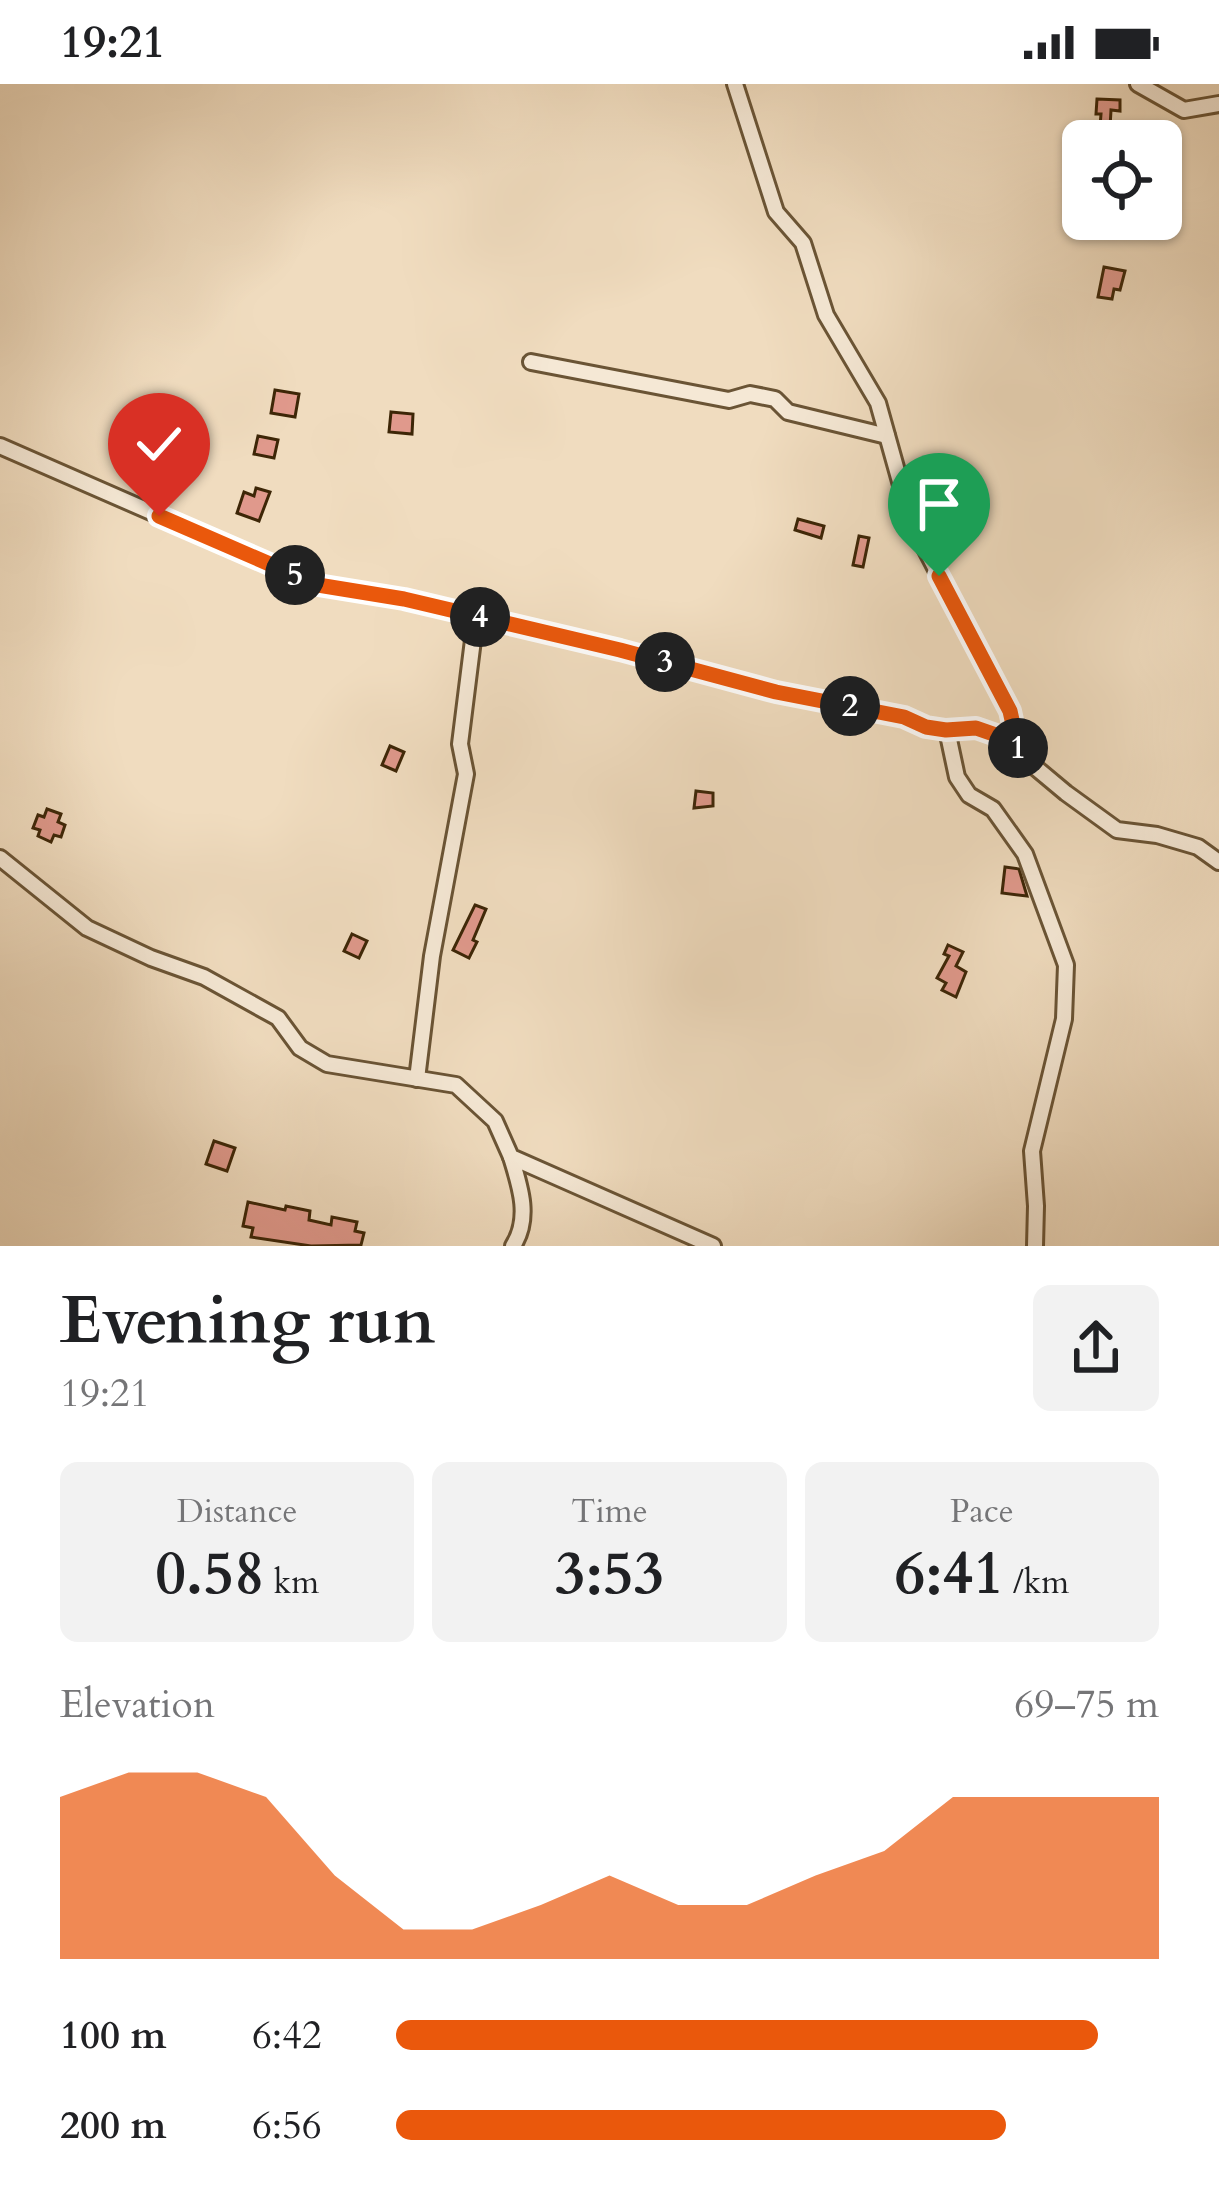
<!DOCTYPE html>
<meta charset="utf-8">
<style>
body{margin:0;font-family:Cardo,serif;background:#f2f2f2;color:#202124;height:100vh;display:flex;flex-direction:column;font-size:45px;white-space:nowrap}
*{box-sizing:border-box;margin:0}
p{font-size:39px;color:#757577}
.icon{flex:none;width:66px;height:66px;fill:none;stroke:currentColor;stroke-width:2;stroke-linecap:round;stroke-linejoin:round}
.map{position:relative;height:1162px;overflow:hidden}
.details{display:flex;flex-direction:column;background:#fff;flex:1}
.details>*{flex:none}
.fabs{position:absolute;left:1062px;top:36px;display:grid;gap:24px}
.fabs a{display:grid;place-items:center;width:120px;height:120px;border-radius:18px;background:#fff;box-shadow:0 3px 9px #0004;font-size:60px}
.pin{position:absolute;display:grid;place-items:center;width:102px;height:102px;color:#fff;margin:-123px -51px;border-radius:50% 50% 50% 0;rotate:-45deg;box-shadow:0 0 12px #0007}
.pin .icon{rotate:45deg}
.km{position:absolute;width:60px;height:60px;margin:-30px;border-radius:50%;background:#222;color:#fff;font-size:33px;line-height:60px;text-align:center}
.round{display:grid;place-items:center;flex:none;width:126px;height:126px;border-radius:18px;background:#f2f2f2}
.head{display:flex;align-items:center;justify-content:space-between;height:204px;padding:0 60px}
h1{font-size:66px;font-weight:800;line-height:90px}
.figures{display:grid;grid-template-columns:repeat(3,1fr);gap:18px;height:204px;padding:12px 60px}
.figures div{display:grid;align-content:center;border-radius:18px;background:#f2f2f2;text-align:center}
.figures b{font-size:60px;font-weight:800}
.figures small{font-size:33px;font-weight:400}
.figures p{font-size:33px}
.chart{height:336px;padding:24px 60px}
.chart p{display:flex;justify-content:space-between}
.chart svg{width:100%;height:216px;margin-top:12px;fill:#ea580c;opacity:.7}
ul{padding:0 60px;list-style:none;font-size:39px}
li{display:grid;grid-template-columns:192px 144px 1fr;align-items:center;height:90px}
li i{height:30px;border-radius:15px;background:#ea580c}
.status{display:flex;justify-content:space-between;align-items:center;height:84px;padding:0 60px;background:#fff;direction:ltr}
.status svg{height:33px;fill:currentColor}
.map>svg:first-child{display:block}
.building{fill:#e0998c;stroke:#3d2607;stroke-width:3}
.lines{fill:none;stroke-linecap:round;stroke-linejoin:round}
.street-casing{stroke:#6a5435;stroke-width:20}
.street{stroke:#f5e8d5;stroke-width:14}
.route-casing{stroke:#fff;stroke-width:24}
.route{stroke:#ea580c;stroke-width:15}
</style>
<div class="status"><b>19:21</b><svg viewBox="0 0 49 12"><path d="M0 12V9h3v3zM5 12V6h3v6zM10 12V3h3v9zM15 12V0h3v12zM26 1h20v11H26zM47 4h2v5h-2z"/></svg></div>
<div class="map">
<svg width="1219" height="1162" viewBox="0 0 1219 1162">
<rect width="100%" height="100%" fill="#f0dcbf"/>
<filter id="stains"><feTurbulence type="fractalNoise" baseFrequency=".00167" numOctaves="4"/><feColorMatrix values="0 0 0 0 .2 0 0 0 0 .09 0 0 0 0 .02 0 0 0 .5 -.17"/></filter>
<radialGradient id="worn" r=".72"><stop offset=".6" stop-color="#630" stop-opacity="0"/><stop offset="1" stop-color="#630" stop-opacity=".3"/></radialGradient>
<g class="building">
<path d="M 1097,15 L 1120,16 L 1120,27 L 1111,26 L 1110,44 L 1100,43 L 1101,30 L 1096,30 Z"/>
<path d="M 1104,183 L 1125,187 L 1120,206 L 1114,205 L 1112,215 L 1098,213 Z"/>
<path d="M 275,306 L 299,310 L 295,333 L 271,329 Z"/>
<path d="M 391,328 L 413,330 L 412,350 L 389,348 Z"/>
<path d="M 258,352 L 278,356 L 274,374 L 254,370 Z"/>
<path d="M 256,404 L 270,408 L 259,437 L 237,429 L 244,408 L 254,412 Z"/>
<path d="M 798,435 L 824,442 L 821,454 L 795,446 Z"/>
<path d="M 859,452 L 869,454 L 863,483 L 853,481 Z"/>
<path d="M 390,662 L 404,668 L 396,687 L 382,681 Z"/>
<path d="M 696,707 L 713,709 L 713,722 L 694,724 Z"/>
<path d="M 47,725 L 61,730 L 58,738 L 65,741 L 61,753 L 54,751 L 51,758 L 38,752 L 40,746 L 33,744 L 38,731 L 44,733 Z"/>
<path d="M 1005,783 L 1019,785 L 1027,812 L 1002,809 Z"/>
<path d="M 475,821 L 486,825 L 473,856 L 477,858 L 469,874 L 453,866 Z"/>
<path d="M 352,850 L 367,857 L 359,874 L 344,867 Z"/>
<path d="M 948,861 L 963,868 L 956,882 L 966,888 L 956,913 L 942,906 L 946,899 L 937,894 L 949,872 L 944,870 Z"/>
<path d="M 214,1057 L 235,1064 L 227,1087 L 206,1080 Z"/>
<path d="M 248,1118 L 285,1126 L 286,1122 L 310,1127 L 309,1136 L 331,1141 L 332,1133 L 357,1138 L 355,1147 L 364,1149 L 361,1161 L 311,1162 L 251,1153 L 253,1144 L 243,1142 Z"/>
</g>
<g class="lines">
<defs>
<g id="street">
<path d="M 735,0 L 776,128 L 803,159 L 826,231 L 878,319 L 911,437 L 1009,627 L 1019,669"/>
<path d="M 1138,0 L 1184,26 L 1219,20"/>
<path d="M 531,278 L 729,316 L 750,310 L 775,315 L 788,328 L 887,352"/>
<path d="M 0,362 L 318,501 L 404,515 L 620,566 L 776,608 L 904,633 L 925,643 L 947,646 L 976,644 L 999,653 L 1066,709 L 1117,746 L 1157,751 L 1198,763 L 1219,778"/>
<path d="M 947,646 L 957,693 L 969,711 L 993,725 L 1025,770 L 1066,881 L 1064,935 L 1032,1067 L 1036,1122 L 1035,1162"/>
<path d="M 0,774 L 87,844 L 151,874 L 204,893 L 278,934 L 300,964 L 327,980 L 456,1001 L 495,1037 L 511,1073 L 713,1162"/>
<path d="M 417,995 L 432,872 L 466,690 L 460,660 L 476,532"/>
<path d="M 511,1073 C 520,1102 531,1134 513,1162"/>
</g>
</defs>
<use href="#street" class="street-casing"/>
<use href="#street" class="street"/>
</g>
<g class="lines">
<defs>
<path id="route" d="M 159,432 L 318,501 L 404,515 L 620,566 L 776,608 L 904,633 L 926,643 L 946,646 L 976,644 L 999,652 L 1020,672 L 1010,627 L 939,492"/>
</defs>
<use href="#route" class="route-casing"/>
<use href="#route" class="route"/>
</g>
<rect width="100%" height="100%" filter="url(#stains)"/>
<rect width="100%" height="100%" fill="url(#worn)"/>
</svg>
<div class="fabs">
<a><svg class="icon" aria-label="locate" viewBox="0 0 24 24"><circle cx="12" cy="12" r="6"/><path d="M12 2v4M12 18v4M2 12h4M18 12h4"/></svg></a>
</div>
<div class="pin" style="left:939px;top:492px;background:#1e9e55"><svg class="icon" aria-label="arrive" viewBox="0 0 24 24"><path d="M6 21V4h12l-3 4 3 4H6"/></svg></div>
<div class="pin" style="left:159px;top:432px;background:#d93025"><svg class="icon" aria-label="check" viewBox="0 0 24 24"><path d="M5 12l5 5 9-10"/></svg></div>
<b class="km" style="left:1018px;top:664px">1</b>
<b class="km" style="left:850px;top:622px">2</b>
<b class="km" style="left:665px;top:578px">3</b>
<b class="km" style="left:480px;top:533px">4</b>
<b class="km" style="left:295px;top:491px">5</b>
</div>
<section class="details">
<div class="head"><div><h1>Evening run</h1><p>19:21</p></div><a class="round"><svg class="icon" aria-label="share" viewBox="0 0 24 24"><path d="M12 15V3M7 8l5-5 5 5M5 13v7h14v-7"/></svg></a></div>
<div class="figures">
<div><p>Distance</p><b>0.58<small> km</small></b></div>
<div><p>Time</p><b>3:53</b></div>
<div><p>Pace</p><b>6:41<small> /km</small></b></div>
</div>
<div class="chart"><p><span>Elevation</span>69–75 m</p>
<svg viewBox="0 0 160 44" preserveAspectRatio="none"><path d="M0 44V11L10 6L20 6L30 11L40 27L50 38L60 38L70 33L80 27L90 33L100 33L110 27L120 22L130 11L140 11L150 11L160 11V44z"/></svg>
</div>
<ul>
<li><b>100 m</b>6:42<i style="width:92%"></i></li>
<li><b>200 m</b>6:56<i style="width:80%"></i></li>
</ul>
</section>
